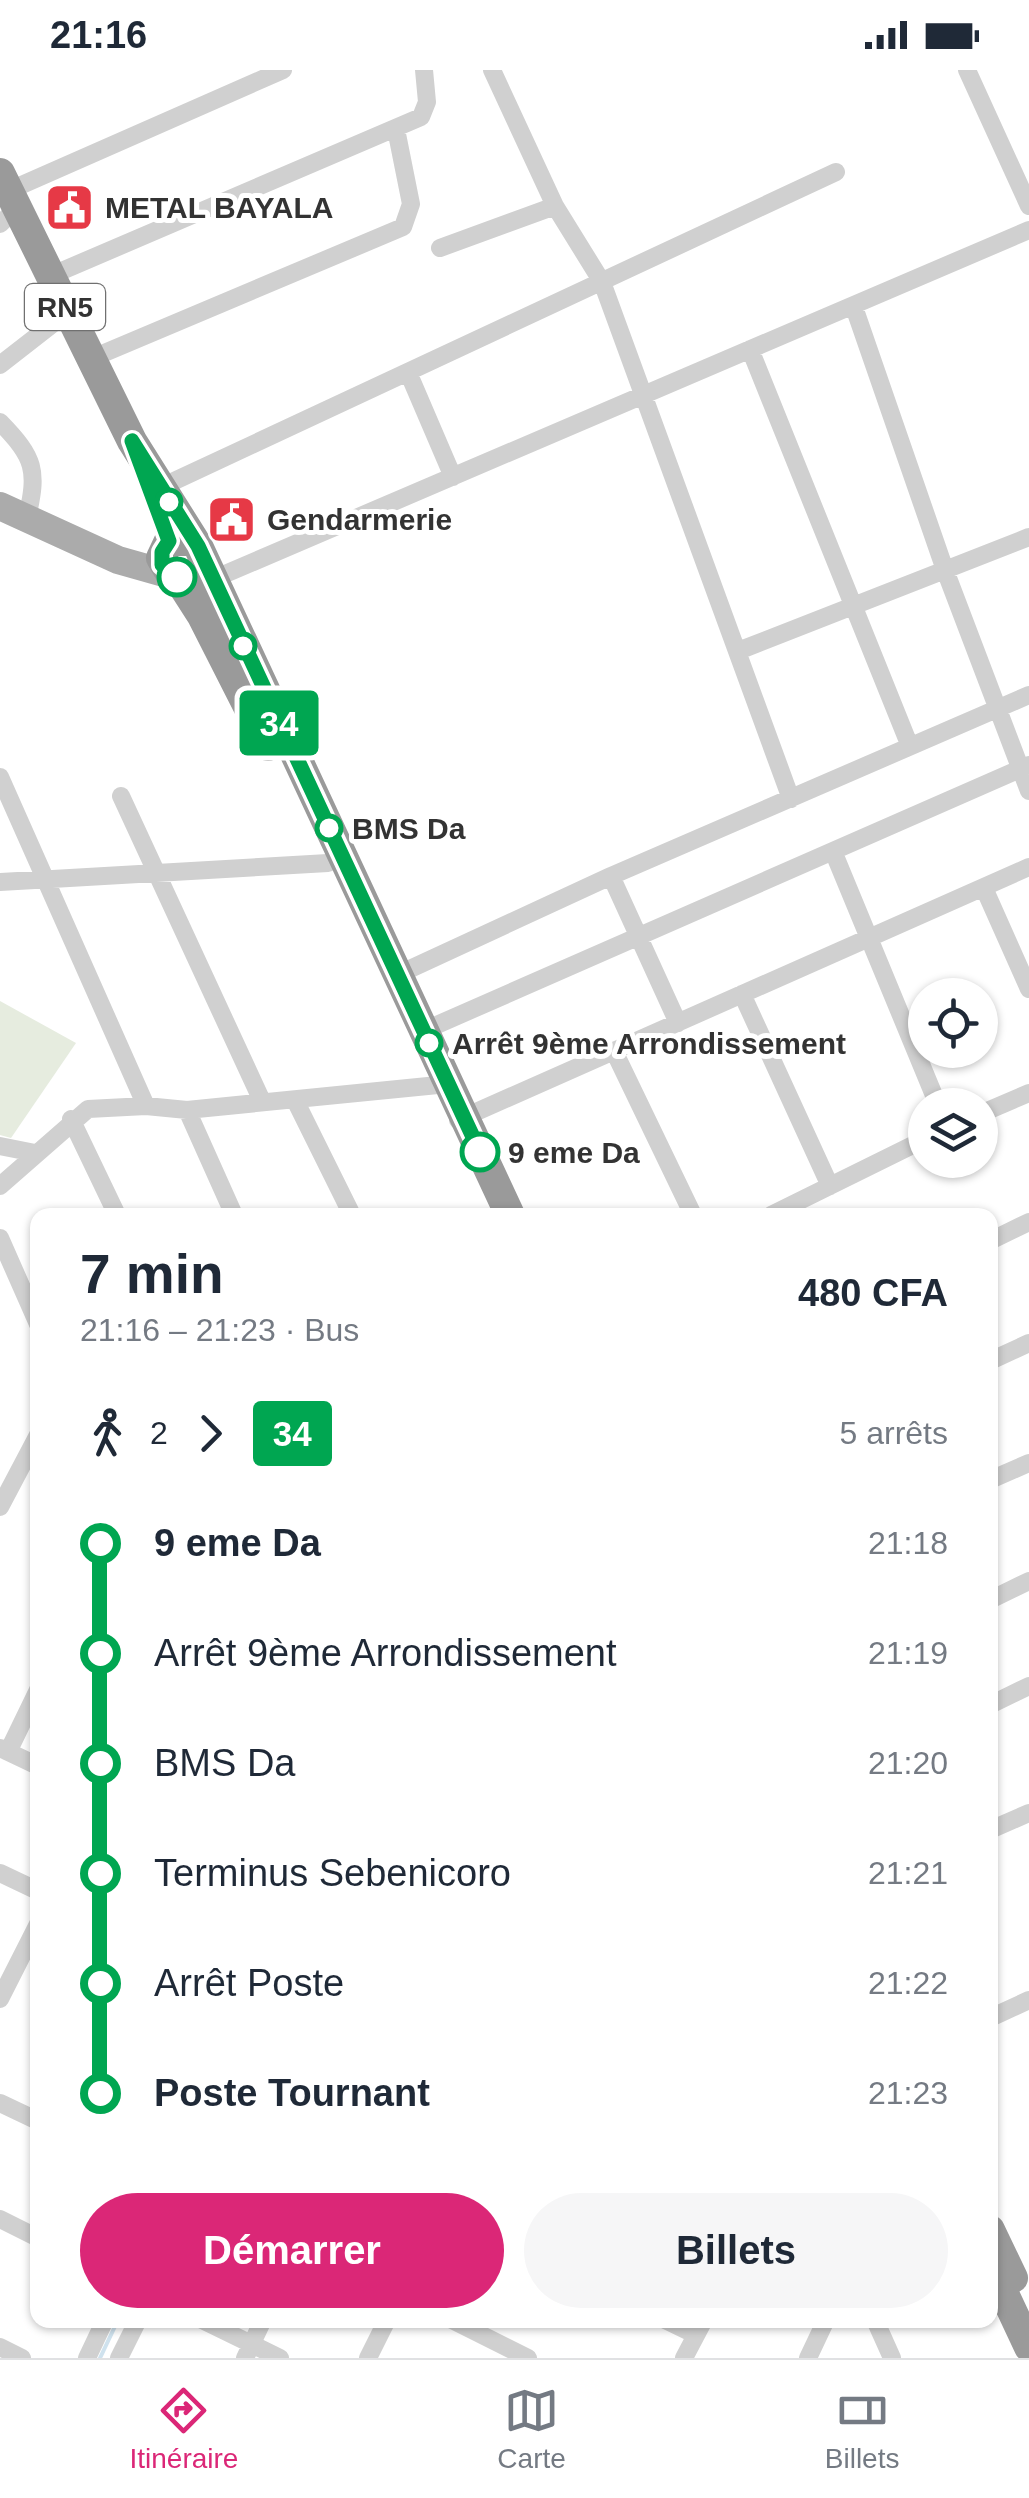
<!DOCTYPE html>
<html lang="fr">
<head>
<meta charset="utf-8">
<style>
	:root { --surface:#fff; --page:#f6f6f7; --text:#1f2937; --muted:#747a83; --line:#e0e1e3; --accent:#db2777 }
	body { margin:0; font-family:Helvetica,sans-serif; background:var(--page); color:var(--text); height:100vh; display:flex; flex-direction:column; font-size:38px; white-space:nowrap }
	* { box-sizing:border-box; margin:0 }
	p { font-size:32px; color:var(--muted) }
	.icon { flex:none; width:55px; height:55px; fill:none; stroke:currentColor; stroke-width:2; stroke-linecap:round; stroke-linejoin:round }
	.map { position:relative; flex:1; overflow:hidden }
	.sheet { position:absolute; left:30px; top:1138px; width:968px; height:1120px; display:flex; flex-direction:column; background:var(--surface); border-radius:20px; box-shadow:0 2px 8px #0004 }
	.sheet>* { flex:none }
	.badge { padding:0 20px; border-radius:8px; font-size:35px; line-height:65px }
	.tools { position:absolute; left:908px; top:908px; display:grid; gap:20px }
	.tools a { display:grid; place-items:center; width:90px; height:90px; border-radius:50%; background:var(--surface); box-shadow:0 2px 8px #0004; font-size:50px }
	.map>.badge { position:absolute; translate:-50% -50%; box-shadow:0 0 0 5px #fff }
	.legs { display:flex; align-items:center; gap:15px; height:110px; padding:0 50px; font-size:32px }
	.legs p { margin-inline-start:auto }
	.headline { display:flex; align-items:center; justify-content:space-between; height:170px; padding:0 50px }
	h1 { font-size:55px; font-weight:600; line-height:75px }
	.button { display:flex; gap:20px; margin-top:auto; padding:20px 50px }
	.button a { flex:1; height:115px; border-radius:60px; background:var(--accent); color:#fff; font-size:40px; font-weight:600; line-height:115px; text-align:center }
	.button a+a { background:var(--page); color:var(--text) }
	ul { padding:0 50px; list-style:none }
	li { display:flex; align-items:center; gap:35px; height:110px; font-size:38px }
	li i { display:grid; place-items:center; width:15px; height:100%; margin:0 12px; background:currentColor }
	li i::after { content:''; width:25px; height:25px; margin:-12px; border:8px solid; border-radius:50%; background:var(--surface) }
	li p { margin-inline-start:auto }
	li:first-child i { background:linear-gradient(#0000 50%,currentColor 0) }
	li:last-child i { background:linear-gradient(currentColor 50%,#0000 0) }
	.status { display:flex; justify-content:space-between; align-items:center; height:70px; padding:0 50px; background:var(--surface); direction:ltr }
	.status svg { height:28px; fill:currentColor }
	.tab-bar { display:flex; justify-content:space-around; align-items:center; height:140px; border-top:2px solid var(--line); background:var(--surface); font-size:28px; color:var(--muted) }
	.tab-bar a { display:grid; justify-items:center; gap:5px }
	.tab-bar .active { color:var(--accent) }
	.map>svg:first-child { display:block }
	.green { fill:#e6ecdf }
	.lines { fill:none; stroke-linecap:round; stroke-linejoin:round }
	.stream { stroke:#cfe2ee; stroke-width:4 }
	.street { stroke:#d0d0d0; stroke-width:18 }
	.primary { stroke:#ababab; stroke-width:28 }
	.highway { stroke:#9a9a9a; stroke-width:30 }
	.line-1-casing { stroke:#fff; stroke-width:22 }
	.line-1 { stroke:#00a651; stroke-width:15 }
	.stop-1-dot { fill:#fff; stroke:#00a651; stroke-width:5 }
	.labels { text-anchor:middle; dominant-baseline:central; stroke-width:10; stroke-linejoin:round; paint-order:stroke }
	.shield { fill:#fff; stroke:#707070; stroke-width:2.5 }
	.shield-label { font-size:28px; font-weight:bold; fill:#333 }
	.poi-label { font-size:30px; font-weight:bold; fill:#333; stroke:#fff; text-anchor:start }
	.stop-label { font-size:30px; font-weight:bold; fill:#333; stroke:#fff; text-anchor:start }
</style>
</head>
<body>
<div class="status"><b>21:16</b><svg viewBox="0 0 49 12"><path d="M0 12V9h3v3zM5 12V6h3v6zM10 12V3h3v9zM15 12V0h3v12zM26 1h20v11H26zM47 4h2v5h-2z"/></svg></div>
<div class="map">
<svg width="1029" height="2288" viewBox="0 0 1029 2288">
	<rect width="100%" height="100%" fill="#fff"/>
	<!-- green -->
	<path class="green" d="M0 931 76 973 11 1068 0 1065Z"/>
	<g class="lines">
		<!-- stream -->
		<path class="stream" d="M100 2288 118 2250"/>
		<!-- street -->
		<path class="street" d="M492 0 555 136 602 212 791 729
			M967 0 1029 136
			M8 121 283 0
			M0 154 16 139
			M440 178 555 136
			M50 206 421 47 427 32 424 0
			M854 237 945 500 1029 721
			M750 279 909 674
			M90 289 403 157 411 134 396 59
			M0 295 68 242
			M408 302 453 407
			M0 352C35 388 38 400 27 448
			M155 420 836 102
			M211 510 1029 160
			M738 581 1029 467
			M0 707 146 1036
			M121 726 262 1031
			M833 781 938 1035
			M611 806 678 953
			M0 812 328 793
			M984 818 1029 919
			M397 905 611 806 1029 625
			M742 924 830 1116
			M423 961 1029 695
			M614 981 693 1145
			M295 1030 352 1145
			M187 1040 234 1145
			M980 1044 1029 1023
			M71 1049 117 1145
			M458 1050 1029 797
			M0 1076 35 1083
			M0 1116 88 1039 146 1036 187 1040 448 1014
			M771 1145 925 1069
			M0 1168 38 1254
			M990 1171 1029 1152
			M990 1291 1029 1273
			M990 1410 1029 1393
			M0 1437 38 1365
			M990 1530 1029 1511
			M990 1635 1029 1616
			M0 1678 38 1696
			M8 1682 38 1620
			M990 1760 1029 1743
			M0 1803 38 1821
			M0 1929 38 1854
			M990 1948 1029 1930
			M0 2033 38 2051
			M0 2149 38 2168
			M202 2250 280 2288
			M452 2250 528 2288
			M665 2250 696 2265
			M875 2250 892 2288
			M0 2277 22 2288
			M87 2288 105 2250
			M119 2288 138 2250
			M245 2288 263 2250
			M368 2288 387 2250
			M684 2288 704 2250
			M808 2288 826 2250"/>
		<!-- primary -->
		<path class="primary" d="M0 436 118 490 171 505"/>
		<!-- highway -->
		<path class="highway" d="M0 103 132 371 198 476 510 1145
			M192 504 171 505 161 488 169 471H192
			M177 507 202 546 268 676
			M990 2160 1013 2208
			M990 2194 1029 2277"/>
	</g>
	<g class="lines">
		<defs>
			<path id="line-1" d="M177 507 162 495V482L169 471 132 371 198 476 480 1082"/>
		</defs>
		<!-- line-1 casing -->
		<use href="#line-1" class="line-1-casing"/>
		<!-- line-1 -->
		<use href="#line-1" class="line-1"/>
	</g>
	<!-- icons -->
	<defs>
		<symbol id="civic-square" viewBox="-11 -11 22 22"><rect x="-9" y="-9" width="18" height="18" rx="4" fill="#e63946" stroke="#fff"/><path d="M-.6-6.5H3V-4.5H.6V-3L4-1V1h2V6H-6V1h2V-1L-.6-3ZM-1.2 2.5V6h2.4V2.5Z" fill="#fff"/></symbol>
	</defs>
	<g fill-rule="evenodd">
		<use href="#civic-square" x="42" y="110" width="55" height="55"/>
		<use href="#civic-square" x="204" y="422" width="55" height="55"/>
	</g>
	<!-- markers -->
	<g class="stop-1-dot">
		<circle cx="169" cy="432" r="12"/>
		<circle cx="177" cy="507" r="18"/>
		<circle cx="243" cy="576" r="12"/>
		<circle cx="329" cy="758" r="12"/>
		<circle cx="429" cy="973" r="12"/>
		<circle cx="480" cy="1082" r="18"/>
	</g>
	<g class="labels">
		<!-- shield labels -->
		<rect class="shield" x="25" y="214" width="80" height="46" rx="8"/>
		<g class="shield-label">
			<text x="65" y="237">RN5</text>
		</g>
		<!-- poi labels -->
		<g class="poi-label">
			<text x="105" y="137">METAL BAYALA</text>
			<text x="267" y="449">Gendarmerie</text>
		</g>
		<!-- stop labels -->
		<g class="stop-label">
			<text x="352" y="758">BMS Da</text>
			<text x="452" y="973">Arrêt 9ème Arrondissement</text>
			<text x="508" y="1082">9 eme Da</text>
		</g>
	</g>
</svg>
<div class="tools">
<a><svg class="icon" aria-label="locate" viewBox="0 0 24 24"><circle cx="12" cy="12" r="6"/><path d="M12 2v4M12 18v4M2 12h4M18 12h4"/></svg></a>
<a><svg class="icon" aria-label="layers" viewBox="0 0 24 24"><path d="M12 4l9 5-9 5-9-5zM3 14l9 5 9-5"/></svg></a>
</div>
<b class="badge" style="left:279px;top:653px;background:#00a651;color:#fff">34</b>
<section class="sheet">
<div class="headline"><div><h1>7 min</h1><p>21:16 – 21:23 · Bus</p></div><b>480 CFA</b></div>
<div class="legs"><svg class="icon" aria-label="walk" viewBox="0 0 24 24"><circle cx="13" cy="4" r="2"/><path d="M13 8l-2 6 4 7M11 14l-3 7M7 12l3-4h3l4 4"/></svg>2<svg class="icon" aria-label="forward" viewBox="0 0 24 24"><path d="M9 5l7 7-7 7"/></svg><b class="badge" style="background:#00a651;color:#fff">34</b><p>5 arrêts</p></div>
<ul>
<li><i style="color:#00a651"></i><b>9 eme Da</b><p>21:18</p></li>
<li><i style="color:#00a651"></i><span>Arrêt 9ème Arrondissement</span><p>21:19</p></li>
<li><i style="color:#00a651"></i><span>BMS Da</span><p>21:20</p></li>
<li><i style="color:#00a651"></i><span>Terminus Sebenicoro</span><p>21:21</p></li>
<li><i style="color:#00a651"></i><span>Arrêt Poste</span><p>21:22</p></li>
<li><i style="color:#00a651"></i><b>Poste Tournant</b><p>21:23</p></li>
</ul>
<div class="button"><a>Démarrer</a><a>Billets</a></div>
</section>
</div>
<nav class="tab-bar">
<a class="active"><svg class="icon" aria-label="directions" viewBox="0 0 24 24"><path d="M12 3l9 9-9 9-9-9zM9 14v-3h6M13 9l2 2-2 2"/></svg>Itinéraire</a>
<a><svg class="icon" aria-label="map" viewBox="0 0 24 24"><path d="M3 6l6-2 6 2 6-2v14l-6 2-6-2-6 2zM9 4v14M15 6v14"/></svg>Carte</a>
<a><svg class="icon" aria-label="tickets" viewBox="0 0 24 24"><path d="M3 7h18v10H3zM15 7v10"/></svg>Billets</a>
</nav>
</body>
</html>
